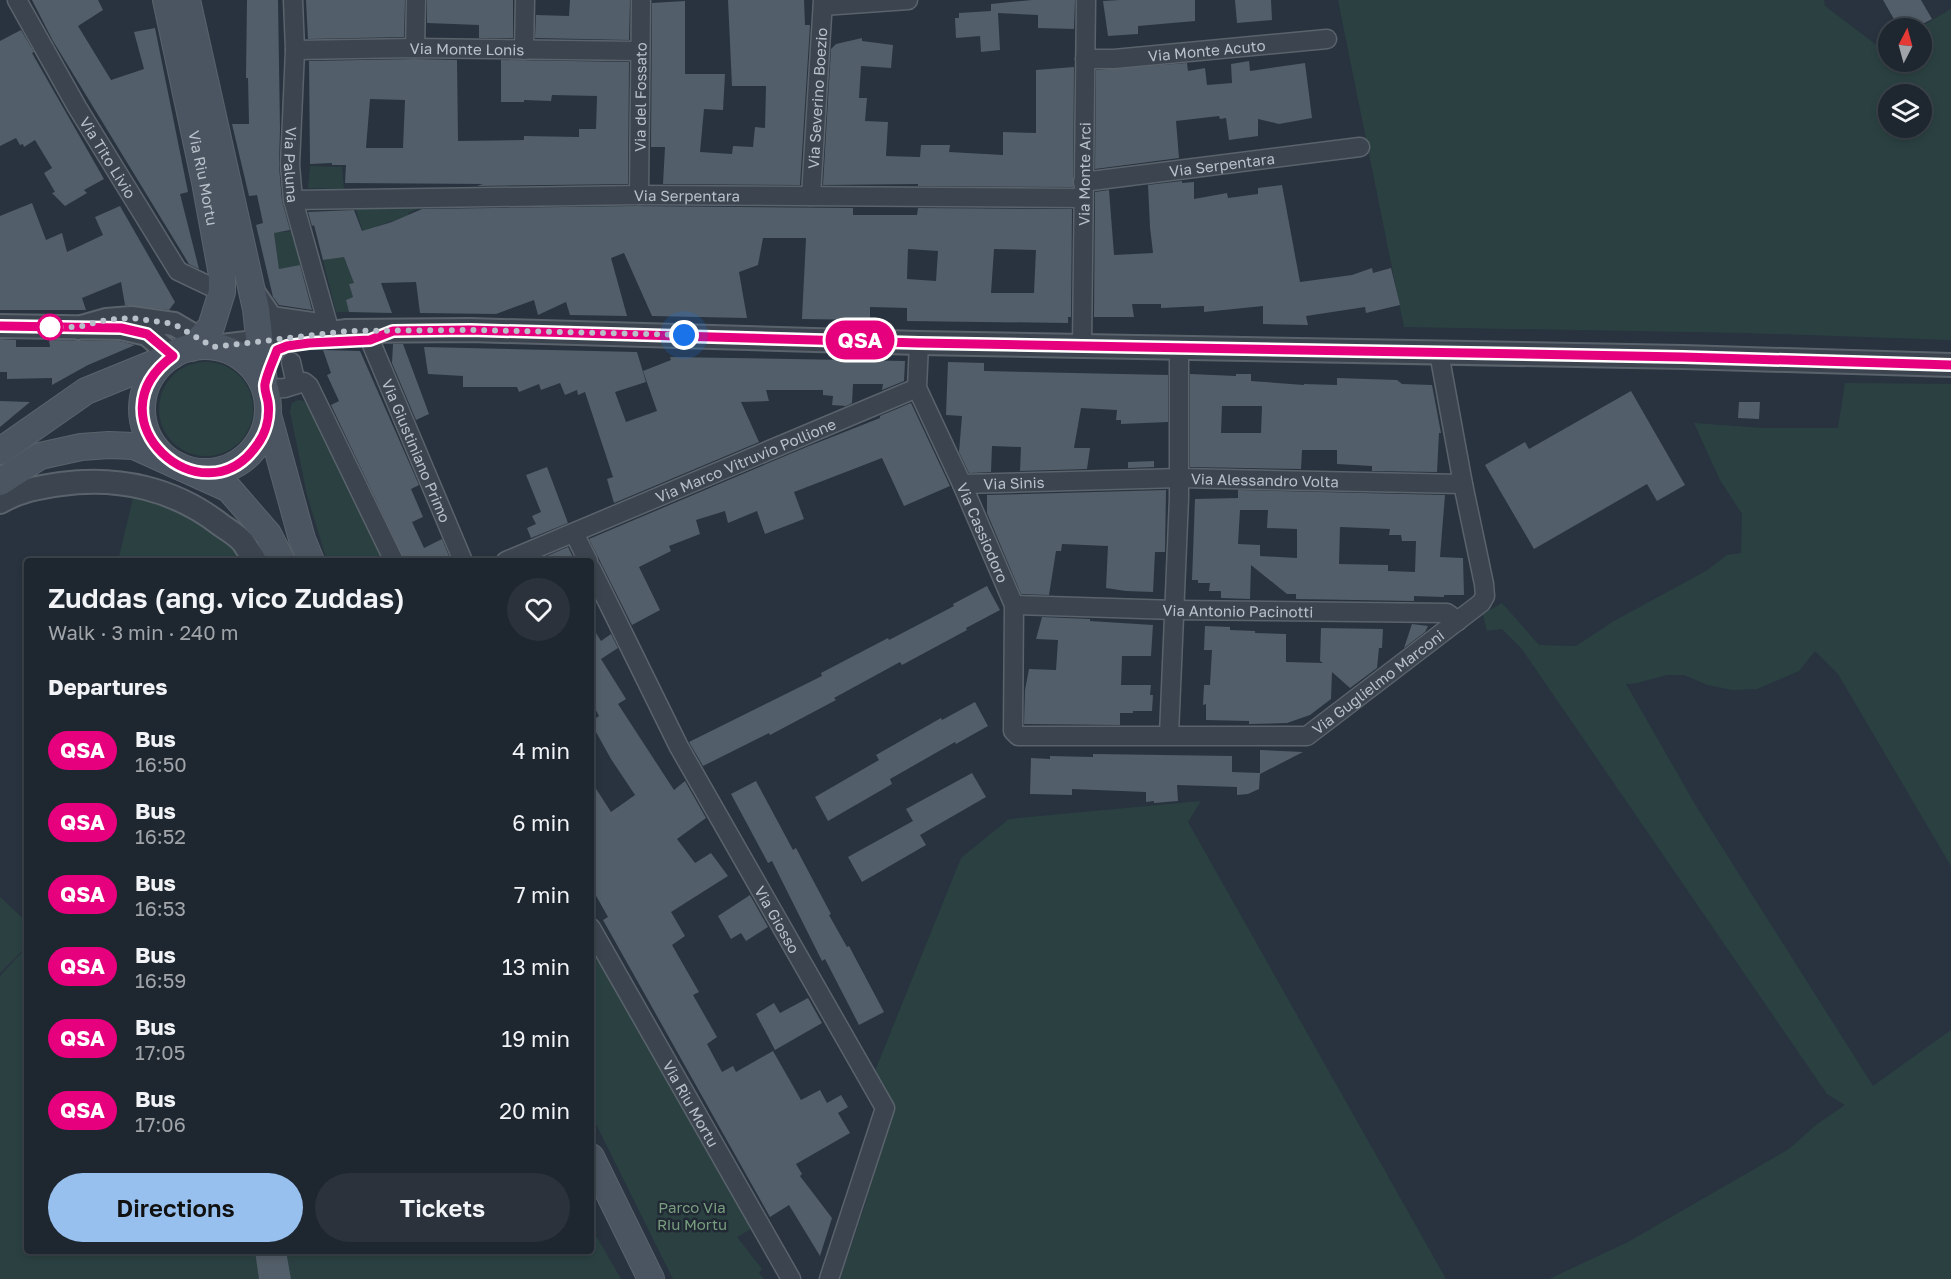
<!DOCTYPE html>
<html lang="en">
<head>
<meta charset="utf-8">
<style>
	:root { --surface:#1e262f; --page:#2b323b; --text:#f1f3f6; --muted:#a1a5aa; --line:#3c434b; --accent:#98c0ef }
	body { margin:0; font-family:"Golos Text",sans-serif; background:var(--page); color:var(--text); height:100vh; display:flex; flex-direction:column; font-size:22px; white-space:nowrap }
	* { box-sizing:border-box; margin:0 }
	p { font-size:20px; color:var(--muted) }
	.icon { flex:none; width:33px; height:33px; fill:none; stroke:currentColor; stroke-width:2; stroke-linecap:round; stroke-linejoin:round }
	.map { position:relative; flex:1; overflow:hidden }
	.panel { position:absolute; left:24px; top:558px; width:570px; height:696px; display:flex; flex-direction:column; background:var(--surface); border-radius:6px; box-shadow:0 3px 9px #0003,0 0 0 2px var(--line) }
	.panel>* { flex:none }
	.badge { padding:0 12px; border-radius:20px; font-size:21px; line-height:39px }
	.needle { width:39px; rotate:6deg }
	.fabs { position:absolute; left:1878px; top:18px; display:grid; gap:12px }
	.fabs a { display:grid; place-items:center; width:54px; height:54px; border-radius:50%; background:var(--surface); box-shadow:0 3px 9px #0003,0 0 0 2px var(--line); font-size:30px }
	.you { position:absolute; width:30px; height:30px; margin:-15px; border:4px solid #fff; border-radius:50%; background:#1a73e8; box-shadow:0 0 0 9px #1a73e833 }
	.map>.badge { position:absolute; translate:-50% -50%; box-shadow:0 0 0 3px #fff }
	h2 { padding:0 24px; font-size:22px; line-height:54px }
	.round { display:grid; place-items:center; flex:none; width:63px; height:63px; border-radius:32px; background:var(--page) }
	.overview { display:flex; align-items:center; justify-content:space-between; height:102px; padding:0 24px }
	h1 { font-size:28px; font-weight:600; line-height:45px }
	.cta { display:flex; gap:12px; margin-top:auto; padding:12px 24px }
	.cta a { flex:1; height:69px; border-radius:36px; background:var(--accent); color:#111; font-size:24px; font-weight:600; line-height:69px; text-align:center }
	.cta a+a { background:var(--page); color:var(--text) }
	ul { padding:0; list-style:none }
	li { display:flex; align-items:center; gap:18px; height:72px; padding:0 24px }
	li div { flex:1 }
	li b { display:block; font-size:22px }
	li em { font-style:normal }
	li .badge { min-width:66px; font-weight:700; text-align:center }
	.map>svg:first-child { display:block }
	.green { fill:#2b4141; fill-rule:evenodd }
	.building { fill:#525e69; fill-rule:evenodd }
	.lines { fill:none; stroke-linecap:round; stroke-linejoin:round }
	.minor-casing { stroke:#5a636c; stroke-width:21 }
	.tertiary-casing { stroke:#5a636c; stroke-width:26 }
	.secondary-casing { stroke:#5a636c; stroke-width:28 }
	.minor { stroke:#3c454f; stroke-width:18 }
	.tertiary { stroke:#3c454f; stroke-width:22 }
	.secondary { stroke:#4a5561; stroke-width:26 }
	.line-casing { stroke:#fff; stroke-width:14 }
	.line { stroke:#e6007e; stroke-width:9 }
	.walk { stroke:#b8c0c9; stroke-width:6; stroke-dasharray:0 10.8 }
	.stop-dot { fill:#fff; stroke:#e6007e; stroke-width:3 }
	.labels { text-anchor:middle; dominant-baseline:central; stroke-width:5; stroke-linejoin:round; paint-order:stroke }
	.street-label { font-size:15px; fill:#b8c0c9; stroke:#212a34 }
	.park-label { font-size:15px; fill:#799d7f; stroke:#212a34 }
</style>
</head>
<body>
<div class="map">
<svg width="1951" height="1279" viewBox="0 0 1951 1279">
	<rect width="100%" height="100%" fill="#28333f"/>
	<!-- green -->
	<path class="green" d="M1338 0H1824L1825 6 1883 50 1888 48V62H1922V28H1919L1951 9V340L1747 333 1404 327ZM1888 94H1922V128H1888Z
		M310 166 342 167 344 189 308 188Z
		M426 205 408 213 422 253 403 252 392 221 375 227 384 252 371 257 355 207Z
		M276 221 279 232 295 231 307 264 279 269 274 233Z
		M344 256 346 263 369 277 349 284 353 297 346 300 349 312H336L323 260Z
		M159 409a47 47 0 1 1 94 0a47 47 0 1 1-94 0Z
		M1845 383 1951 384V866L1838 674 1815 651 1799 671 1757 689 1732 690 1708 685 1684 675H1667L1637 683 1626 684 1696 806 1873 1086 1951 1030V1279H1549L1628 1242 1789 1149 1816 1125 1845 1105 1827 1094 1522 649 1502 629 1487 631 1483 614 1502 603 1539 645 1576 646 1614 621 1706 571 1727 555 1741 553 1742 514 1720 480 1694 423 1763 428H1838Z
		M298 400 304 401 308 406 392 561H327L307 495 290 411 292 403Z
		M134 494C174 510 216 524 242 561H118Z
		M1201 801 1188 822 1446 1279H840L865 1205 893 1111 873 1076 961 858 1009 819Z
		M0 897 27 922V946L0 973Z
		M591 932 751 1229 737 1237 762 1269 759 1273 764 1279H673L591 1114Z
		M27 947V1251H591V1227L621 1279H0V976Z"/>
	<!-- building -->
	<path class="building" d="M32 0H98L103 10 78 26 111 80 144 69 134 32 155 28 188 192 180 194 199 269 189 264 53 41Z
		M247 0H278L280 129 279 166 282 201 290 230 274 233 279 269 300 265 312 310 279 305 273 297 256 225 263 223 257 195 249 196 232 124H249L248 78H246Z
		M306 0H405L404 37 308 39Z
		M427 0H513V38H479V25L427 23Z
		M570 0H630L629 40 535 38 536 15 569 16Z
		M728 0H804L805 25H810L800 185 663 184 665 147H651L652 3 685 1V74H725L723 110 704 109 700 152 732 154 733 146 753 147 755 127 765 128 766 86H732Z
		M1032 0H1075L1074 29 1038 28V15L998 13 1000 50 981 52 980 36 956 38 955 18H959V13L991 11V4Z
		M1120 0H1195V21L1138 26V34L1108 36 1103 1Z
		M1235 0H1271L1272 20 1237 23Z
		M1883 0H1921L1932 19 1915 28H1899Z
		M21 30 34 52 32 53 104 179 84 190 87 193 65 206 52 193 55 192 44 173 52 168 35 140 24 147 23 144 20 145 16 138 0 146V41Z
		M862 38V41L893 45 891 68 861 66 859 98H867L865 121 888 122 886 156 920 157 921 145H950L949 152 1003 155V132L1036 133V70L1074 67 1073 187 918 186V184L823 185 831 49 836 44Z
		M415 59 457 60 458 141 524 140V136L579 137V129H596L597 96 552 95 551 101 524 100V102H501V60L629 62 628 184 477 186 483 184 345 183 346 165H332V163L310 164 309 61ZM370 99 405 100 403 148H366Z
		M1249 61 1250 71 1305 63 1312 118 1279 124 1258 119V136L1229 140 1226 118 1220 119 1219 116 1176 121 1179 158 1095 169 1096 70 1187 63 1188 71 1205 68 1207 85 1232 83 1231 64Z
		M1182 181V183L1194 182V199L1227 193 1228 198 1258 194V188L1282 185 1300 282 1352 275 1372 268 1373 273 1391 268 1400 305 1366 313 1365 307 1306 316 1308 325 1263 324V306L1204 312V306L1161 308V304H1132L1134 317H1094L1095 192 1109 190 1114 255 1153 253 1150 227 1148 185Z
		M32 203 46 240 62 233 67 252 103 235 95 217 120 206 175 302 169 310 125 305 121 282 82 298 86 310H0V216Z
		M634 206 853 208V215H917L918 208 1072 209 1071 317H1068V323L907 321V308L870 307V320L802 319 806 238H763L758 265 739 272 747 318 652 316 624 253 611 258 627 316 570 315 566 302 538 315 534 300 496 314 420 313 416 282 381 283 392 313 349 312 346 300 353 297 349 284 354 283 344 257 323 260 314 225 312 226 308 212 354 210 362 231 392 222 422 209ZM908 249 938 251 936 281 907 279ZM994 249 1036 250 1034 293H991Z
		M0 339 16 340V347H50L49 340 119 341 135 345 88 365 52 385V378L7 379V372H0Z
		M393 344H403L429 414 416 420 392 363Z
		M424 347 637 352 646 382 615 392 626 422 657 411 643 371 671 360 670 357 905 361 904 381 882 390 883 384H853L852 403 846 406 832 405 833 396 823 395V390H766L769 401 741 402 759 442 614 503 607 479 613 477 585 392 578 395 577 390 565 395 560 383 541 390 539 384 519 392 517 387H463V376L428 374Z
		M323 350 360 351 419 485 411 489 423 517 412 522 424 548 442 539 451 561H405L331 405 339 401 327 375 331 373Z
		M948 362 984 363V371L1168 375V422L1121 424V420H1116L1117 410 1081 408 1074 448H1090L1087 469 1020 471 1021 447 992 446 991 472 969 473 959 452 962 416 946 415Z
		M1190 374 1236 376V374H1251V381L1304 385V384L1337 385V378L1397 380 1402 384 1432 385 1441 433H1439L1437 472 1372 471V466L1337 464V450H1302L1301 469 1190 467ZM1222 406H1262L1261 433H1221Z
		M1631 391 1685 485 1657 501 1647 484 1534 549 1485 465 1525 442 1529 449Z
		M0 401 30 402 0 427Z
		M1739 402H1760L1759 419 1738 418Z
		M911 403 950 486 904 506 882 458 794 492 804 519 765 534 757 511 728 523 725 511 696 520 700 534 669 546 671 551 639 567 660 610 632 625 589 539 809 446 880 418V416Z
		M1154 461V467L1128 468V462Z
		M547 467 568 523 531 538 527 528 536 524 532 516 541 512 526 475Z
		M1166 490 1165 552H1155L1153 592 1126 591 1106 588 1108 546 1062 544 1061 551H1056L1049 595 1021 594 987 513V495Z
		M1238 490 1445 495 1440 557 1463 558 1464 595H1444V597L1414 596V601L1296 599V594H1287L1251 565 1250 599 1221 598V591H1209L1210 583H1198V580H1192L1195 499 1238 498ZM1240 510H1268L1267 528 1297 529V558L1260 556V545L1238 544ZM1340 527 1390 529 1389 535H1401L1402 541H1416L1415 572 1388 571V565L1339 564Z
		M568 547 575 561H541L540 559Z
		M987 586 1000 610 966 628 967 630 902 665 900 662 834 698 836 700 770 735 769 733 703 766 689 742 822 676 821 673 888 638 889 640 954 606 953 604Z
		M1042 617 1090 619V621L1153 625 1151 656H1122L1121 685H1151L1150 695H1153L1152 711H1133V713H1120V725L1024 724 1025 690 1029 669 1056 670 1058 640 1036 639Z
		M1412 624 1428 626 1425 632 1404 648Z
		M591 625 601 641 611 634 618 648 601 659 626 699 618 704 674 790 685 781 706 818 677 839 695 863 711 853 728 876 671 912 685 936 672 945 699 992 693 995 717 1037 707 1044 722 1072 733 1066 736 1072 773 1051 801 1100 820 1090 827 1103 841 1095 848 1107 838 1113 850 1133 796 1164 802 1174 800 1176 832 1218 820 1256 789 1205 770 1217 603 920 608 917 595 894 591 896V781L611 812 635 795 611 759 591 723V721L599 716 591 701Z
		M1205 626 1230 627V630L1255 631V633L1286 634V662L1323 663 1320 661 1321 628 1383 629 1382 648H1379L1377 668 1350 688 1332 672 1331 699 1310 715 1287 723 1249 724V721L1206 720V704L1203 705 1204 685H1210L1212 650H1204Z
		M975 702 988 726 956 744 955 742 890 779 892 784 828 821 815 797 879 760 876 755 941 718 942 720Z
		M1260 750 1303 752 1260 774 1259 789 1248 794 1237 795V787L1177 785 1178 801 1154 803V801L1146 802V792L1072 789V795L1030 794 1031 758 1050 759V756L1093 757V754L1232 756V772L1260 773Z
		M972 773 986 797 920 835 926 845 862 882 848 857 913 821 906 809Z
		M756 781 793 850 796 848 831 914 829 915 847 947 849 946 884 1012 859 1025 825 959 822 961 772 861 768 863 731 794Z
		M750 895 768 927 746 941 741 933 731 939 718 916Z
		M808 998 822 1023 775 1050 756 1014 774 1003 780 1013Z
		M255 1251H286L291 1279H259Z"/>
	<g class="lines">
		<defs>
			<g id="minor">
				<path id="s1" d="M17 0 77 107 178 271 222 292"/>
				<path id="s2" d="M293 0 295 50 290 165 293 200 328 325"/>
				<path d="M823 6 908 0"/>
				<path d="M415 48 416 0"/>
				<path id="s3" d="M295 50 415 48 640 51"/>
				<path d="M524 50 525 0"/>
				<path id="s4" d="M1085 59H1114L1327 39"/>
				<path id="s5" d="M1083 182 1360 147"/>
				<path id="s6" d="M639 195 641 0"/>
				<path id="s7" d="M811 196 823 0"/>
				<path id="s8" d="M293 200 639 195 1083 198"/>
				<path id="s9" d="M370 340 463 561"/>
				<path id="s10" d="M919 343 917 388 962 484 1014 605 1013 731 1018 736H1307L1481 603 1485 596 1484 584 1463 484 1439 353"/>
				<path id="s11" d="M1082 346 1086 0"/>
				<path d="M291 362 296 384"/>
				<path d="M265 389 285 388 304 382 309 386 394 561"/>
				<path id="s12" d="M962 484 1180 478 1463 484"/>
				<path d="M574 533 588 561"/>
				<path id="s13" d="M506 561 917 388"/>
				<path id="s14" d="M591 568 679 747 885 1108 829 1279"/>
				<path id="s15" d="M1014 605 1175 610 1447 613 1458 621"/>
				<path d="M1169 735 1179 498V348"/>
				<path id="s16" d="M591 928 791 1279"/>
			</g>
			<path id="tertiary" d="M253 292 271 318 319 325
				M0 326 121 328 147 334 173 356
				M78 328 106 320 131 318 174 324 213 347 347 331 470 330 919 343 1683 357 1951 365
				M0 502C19 491 39 487 61 484 119 476 175 489 221 525 228 530 237 535 243 542 247 548 251 555 256 561"/>
			<g id="secondary">
				<path id="s17" d="M166 0 205 182 222 275V292L211 327 191 348"/>
				<path d="M187 0 256 309 264 383"/>
				<circle cx="205" cy="409" r="63"/>
				<path d="M268 415 302 539 311 561"/>
				<path d="M0 451 86 391 167 358"/>
				<path d="M0 482 40 456 81 447 109 445 134 446 229 489 268 534 282 561"/>
				<path d="M591 1157 651 1279"/>
			</g>
		</defs>
		<!-- minor casing -->
		<use href="#minor" class="minor-casing"/>
		<!-- tertiary casing -->
		<use href="#tertiary" class="tertiary-casing"/>
		<!-- secondary casing -->
		<use href="#secondary" class="secondary-casing"/>
		<!-- minor -->
		<use href="#minor" class="minor"/>
		<!-- tertiary -->
		<use href="#tertiary" class="tertiary"/>
		<!-- secondary -->
		<use href="#secondary" class="secondary"/>
	</g>
	<g class="lines">
		<defs>
			<path id="line" d="M0 326 121 328 147 334 173 356C87 419 203 523 257 445 266 433 270 417 268 402 267 396 264 390 265 384 267 373 273 361 277 350L287 346 309 343 370 340 393 331 470 330 919 343 1683 357 1951 365"/>
		</defs>
		<!-- line casing -->
		<use href="#line" class="line-casing"/>
		<!-- line -->
		<use href="#line" class="line"/>
		<!-- walk -->
		<path class="walk" d="M50 327H78L106 320 131 318 174 324 213 347 348 331 470 330 684 335"/>
	</g>
	<!-- markers -->
	<circle class="stop-dot" cx="50" cy="327" r="12"/>
	<g class="labels">
		<!-- street labels -->
		<g class="street-label">
			<text stroke="none"><textPath href="#s3" startOffset="172">Via Monte Lonis</textPath></text>
			<text stroke="none"><textPath href="#s4" startOffset="122">Via Monte Acuto</textPath></text>
			<text stroke="none"><textPath href="#s6" startOffset="98">Via del Fossato</textPath></text>
			<text stroke="none"><textPath href="#s7" startOffset="98">Via Severino Boezio</textPath></text>
			<text stroke="none"><textPath href="#s1" startOffset="182">Via Tito Livio</textPath></text>
			<text stroke="none"><textPath href="#s5" startOffset="140">Via Serpentara</textPath></text>
			<text stroke="none"><textPath href="#s2" startOffset="165">Via Paluna</textPath></text>
			<text stroke="none"><textPath href="#s11" startOffset="172">Via Monte Arci</textPath></text>
			<text stroke="none"><textPath href="#s17" startOffset="182">Via Riu Mortu</textPath></text>
			<text stroke="none"><textPath href="#s8" startOffset="394">Via Serpentara</textPath></text>
			<text stroke="none"><textPath href="#s9" startOffset="120">Via Giustiniano Primo</textPath></text>
			<text stroke="none"><textPath href="#s13" startOffset="260">Via Marco Vitruvio Pollione</textPath></text>
			<text stroke="none"><textPath href="#s12" startOffset="303">Via Alessandro Volta</textPath></text>
			<text stroke="none"><textPath href="#s12" startOffset="52">Via Sinis</textPath></text>
			<text stroke="none"><textPath href="#s10" startOffset="204">Via Cassiodoro</textPath></text>
			<text stroke="none"><textPath href="#s15" startOffset="224">Via Antonio Pacinotti</textPath></text>
			<text stroke="none"><textPath href="#s10" startOffset="794">Via Guglielmo Marconi</textPath></text>
			<text stroke="none"><textPath href="#s14" startOffset="398">Via Giosso</textPath></text>
			<text stroke="none"><textPath href="#s16" startOffset="202">Via Riu Mortu</textPath></text>
		</g>
		<!-- park labels -->
		<g class="park-label">
			<text x="692" y="1207">Parco Via<tspan x="692" dy="17">Riu Mortu</tspan></text>
		</g>
	</g>
</svg>
<div class="fabs">
<a><svg class="needle" viewBox="-14 -14 28 28"><path d="M0-13l5 13h-10z" fill="#e53935"/><path d="M0 13l5-13h-10z" fill="#a1a5aa"/></svg></a>
<a><svg class="icon" aria-label="layers" viewBox="0 0 24 24"><path d="M12 4l9 5-9 5-9-5zM3 14l9 5 9-5"/></svg></a>
</div>
<div class="you" style="left:684px;top:335px"></div>
<b class="badge" style="left:860px;top:340px;background:#e6007e;color:#fff">QSA</b>
<section class="panel">
<div class="overview"><div><h1>Zuddas (ang. vico Zuddas)</h1><p>Walk · 3 min · 240 m</p></div><a class="round"><svg class="icon" aria-label="heart" viewBox="0 0 24 24"><path d="M12 20l-8-8c-3-5 5-10 8-4 3-6 11-1 8 4z"/></svg></a></div>
<h2>Departures</h2>
<ul>
<li><span class="badge" style="background:#e6007e;color:#fff">QSA</span><div><b>Bus</b><p>16:50</p></div><em>4 min</em></li>
<li><span class="badge" style="background:#e6007e;color:#fff">QSA</span><div><b>Bus</b><p>16:52</p></div><em>6 min</em></li>
<li><span class="badge" style="background:#e6007e;color:#fff">QSA</span><div><b>Bus</b><p>16:53</p></div><em>7 min</em></li>
<li><span class="badge" style="background:#e6007e;color:#fff">QSA</span><div><b>Bus</b><p>16:59</p></div><em>13 min</em></li>
<li><span class="badge" style="background:#e6007e;color:#fff">QSA</span><div><b>Bus</b><p>17:05</p></div><em>19 min</em></li>
<li><span class="badge" style="background:#e6007e;color:#fff">QSA</span><div><b>Bus</b><p>17:06</p></div><em>20 min</em></li>
</ul>
<div class="cta"><a>Directions</a><a>Tickets</a></div>
</section>
</div>
</body>
</html>
